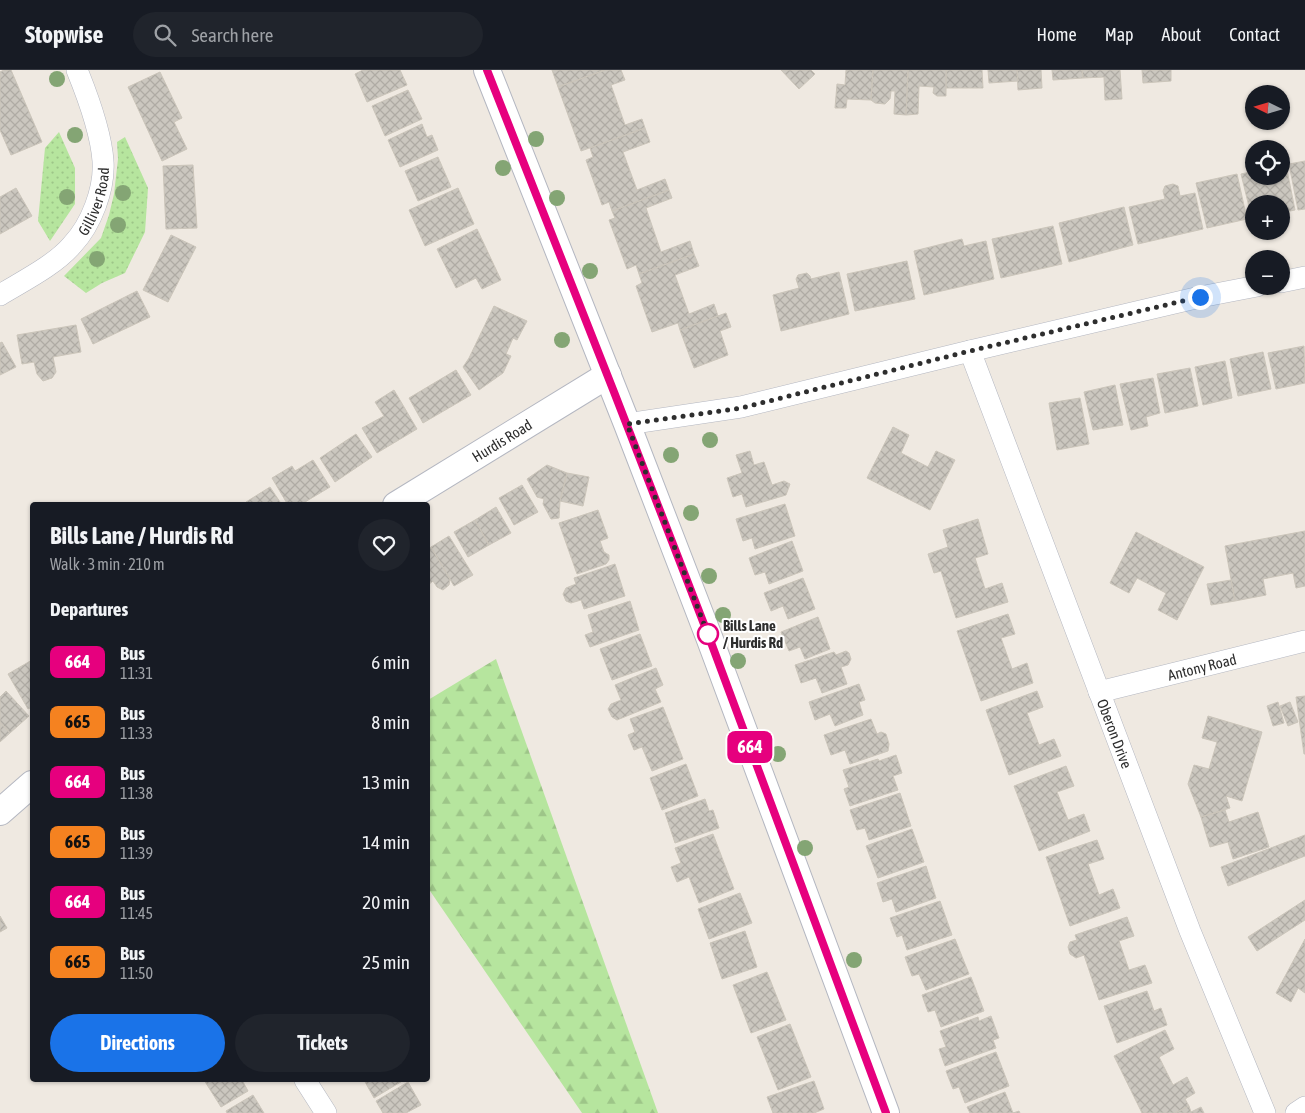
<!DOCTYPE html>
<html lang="en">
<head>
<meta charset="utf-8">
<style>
	:root { --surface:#171b24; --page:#20242c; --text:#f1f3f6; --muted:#9ea1a6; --line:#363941; --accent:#1a73e8 }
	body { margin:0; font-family:"Asap Condensed",sans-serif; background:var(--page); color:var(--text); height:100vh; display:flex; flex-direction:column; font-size:19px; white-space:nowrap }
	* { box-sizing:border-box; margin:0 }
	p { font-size:16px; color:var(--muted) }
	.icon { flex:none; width:28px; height:28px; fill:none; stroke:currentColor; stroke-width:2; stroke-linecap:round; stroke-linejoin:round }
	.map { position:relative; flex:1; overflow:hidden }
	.panel { position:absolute; left:30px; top:432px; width:400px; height:580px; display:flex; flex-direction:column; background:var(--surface); border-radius:5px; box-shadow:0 1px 4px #0004 }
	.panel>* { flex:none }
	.badge { padding:0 10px; border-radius:8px; font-size:18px; line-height:32px }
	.needle { width:32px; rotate:275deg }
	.tools { position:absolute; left:1245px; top:15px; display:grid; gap:10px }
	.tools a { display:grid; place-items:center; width:45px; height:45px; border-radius:50%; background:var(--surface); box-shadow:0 1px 4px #0004; font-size:25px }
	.you { position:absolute; width:25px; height:25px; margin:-12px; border:4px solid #fff; border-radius:50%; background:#1a73e8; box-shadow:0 0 0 8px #1a73e833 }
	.map>.badge { position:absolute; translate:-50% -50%; box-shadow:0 0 0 2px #fff }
	h2 { padding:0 20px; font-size:19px; line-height:45px }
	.round { display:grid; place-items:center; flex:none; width:52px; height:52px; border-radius:26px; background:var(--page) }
	.head { display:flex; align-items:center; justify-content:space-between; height:85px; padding:0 20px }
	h1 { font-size:24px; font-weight:700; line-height:38px }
	.cta { display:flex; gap:10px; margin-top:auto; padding:10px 20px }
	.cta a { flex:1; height:58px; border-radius:30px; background:var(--accent); color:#fff; font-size:20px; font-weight:700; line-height:58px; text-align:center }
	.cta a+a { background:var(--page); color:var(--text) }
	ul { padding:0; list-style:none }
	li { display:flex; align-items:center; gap:15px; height:60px; padding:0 20px }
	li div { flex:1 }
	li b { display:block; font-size:19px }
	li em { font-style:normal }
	li .badge { min-width:55px; font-weight:700; text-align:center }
	header { display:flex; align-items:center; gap:30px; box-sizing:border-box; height:70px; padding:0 25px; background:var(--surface); border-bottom:1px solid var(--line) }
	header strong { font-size:24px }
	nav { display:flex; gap:28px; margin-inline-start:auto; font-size:18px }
	.search { width:350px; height:45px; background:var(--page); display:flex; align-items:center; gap:12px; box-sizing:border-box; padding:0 18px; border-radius:28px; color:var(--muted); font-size:19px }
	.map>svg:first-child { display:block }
	.green { fill:url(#green-dots) }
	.forest { fill:url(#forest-firs) }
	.building { fill:url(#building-cross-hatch); stroke:#cbc5ba }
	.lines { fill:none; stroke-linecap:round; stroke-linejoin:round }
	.minor-casing { stroke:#b4b7c1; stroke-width:22 }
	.tertiary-casing { stroke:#b4b7c1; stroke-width:28 }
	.minor { stroke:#fff; stroke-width:21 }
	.tertiary { stroke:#fff; stroke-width:26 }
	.tree { fill:#84a574 }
	.line-casing { stroke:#fff; stroke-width:11 }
	.line { stroke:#e6007e; stroke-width:8 }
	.walk { stroke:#2e2e2e; stroke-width:5; stroke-dasharray:0 9 }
	.stop-dot { fill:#fff; stroke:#e6007e; stroke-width:2.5 }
	.labels { text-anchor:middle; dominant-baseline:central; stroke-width:4; stroke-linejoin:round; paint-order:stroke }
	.street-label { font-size:15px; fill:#2e2e2e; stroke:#fff }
	.stop-label { font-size:15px; font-weight:bold; fill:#2e2e2e; stroke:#fff; text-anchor:start }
</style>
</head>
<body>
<header>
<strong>Stopwise</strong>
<div class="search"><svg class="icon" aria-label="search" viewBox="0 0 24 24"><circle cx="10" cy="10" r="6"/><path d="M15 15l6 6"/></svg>Search here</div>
<nav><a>Home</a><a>Map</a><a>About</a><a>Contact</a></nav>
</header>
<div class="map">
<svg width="1305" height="1043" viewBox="0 0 1305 1043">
	<defs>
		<pattern id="green-dots" width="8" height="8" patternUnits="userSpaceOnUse" patternTransform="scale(1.25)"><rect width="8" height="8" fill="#b6e59e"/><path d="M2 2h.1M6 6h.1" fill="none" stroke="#9dc588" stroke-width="1.8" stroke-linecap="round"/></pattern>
		<pattern id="forest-firs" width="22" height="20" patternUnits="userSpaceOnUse" patternTransform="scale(1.25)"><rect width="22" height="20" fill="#b6e59e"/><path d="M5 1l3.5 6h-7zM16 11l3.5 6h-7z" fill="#9dc588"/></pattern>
		<pattern id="building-cross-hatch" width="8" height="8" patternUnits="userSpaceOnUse" patternTransform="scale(1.25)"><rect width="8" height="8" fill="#cbc7bf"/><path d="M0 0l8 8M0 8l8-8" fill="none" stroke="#afaba4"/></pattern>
	</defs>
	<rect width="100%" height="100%" fill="#efe9e1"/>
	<!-- green -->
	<path class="green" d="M59 62 75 98V134L50 171 38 151 45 78Z
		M125 67 148 118 145 162 125 203 102 213 86 223 64 206 101 168 109 145 114 124 118 89 117 72Z"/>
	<!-- forest -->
	<path class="forest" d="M496 589 658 1043H582L428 818V630Z"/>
	<!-- building -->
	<path class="building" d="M4 0H11L42 72 11 85 0 60V2Z
		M363 0H400L407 15 367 32 355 4Z
		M552 0H605L558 17Z
		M605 0H621L625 10 611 15 625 55 642 49 645 58 581 81 558 17Z
		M781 0H811L815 4 799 19Z
		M846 0H873L871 30 847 29 846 38H835L837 14 845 15Z
		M873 0H908L906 45 894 44 895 21H891L890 29 885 34 875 33 871 30Z
		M908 0H946V26H937L933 23 934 17 919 16 918 44 906 45Z
		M946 0H982L983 18H946Z
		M988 0H1017L1018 11 989 13Z
		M1017 0H1041L1042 18 1018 20Z
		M1052 0H1082L1083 8 1053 10Z
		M1082 0H1120L1122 29 1105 30 1104 7 1083 8Z
		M1142 0H1171V11L1143 13Z
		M160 2 182 48 174 52 187 79 162 91 128 17Z
		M408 20 422 49 385 66 372 36Z
		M422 54 427 67 432 65 438 80 400 97 388 70Z
		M645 58 650 72 623 82 637 120 665 109 669 120 612 141 609 132 602 135 586 90 593 87 590 78Z
		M438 87 451 117 418 131 405 101Z
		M1305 91V139L1298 140 1289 94Z
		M193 95 197 158 166 159 163 96Z
		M1286 95 1295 140 1281 143V134H1254V149H1252L1241 104 1254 101V106H1281V96Z
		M1237 104 1247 149 1207 158 1196 113Z
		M1173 114 1178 116 1180 126 1195 123 1203 159 1138 174 1129 137 1165 129 1163 121 1165 116Z
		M16 118 32 146 0 164V127Z
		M458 118 474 154 425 176 409 140Z
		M669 120 672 128 646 138 661 182 690 171 694 184 639 204 636 195 627 199 609 150 615 148 612 141Z
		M1124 137 1133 175 1069 192 1059 153Z
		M1053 156 1062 194 1001 208 992 169Z
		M477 159 501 210 482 219 476 208 456 218 437 179Z
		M171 165 196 177 168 232 143 220Z
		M962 169 964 176 986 171 994 209 924 225 914 181Z
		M694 184 699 196 675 205 689 244 714 234 718 246 680 260 678 253 652 262 636 216 642 213 639 204Z
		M907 191 915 229 855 241 847 204Z
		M839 202 849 244 781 261 773 225 799 218 796 209 798 205 807 203 810 206 811 209Z
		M137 221 150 247 93 274 81 249Z
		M494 236 527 251 517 270 513 268 506 284 511 286 503 303 479 320 463 297 469 288Z
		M726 243 731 257 720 261 728 285 694 298 680 260Z
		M76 255 81 282 53 287 56 302 52 308 43 311 37 304 34 292 22 294 17 265Z
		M2 272 16 297 0 305V273Z
		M1304 276 1305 313 1276 319 1268 283Z
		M1263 282 1271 319 1238 326 1230 289Z
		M1225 291 1232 328 1203 335 1195 297Z
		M1190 298 1198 336 1165 343 1157 304Z
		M456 300 471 325 423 353 409 328Z
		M1153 308 1160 343 1146 347 1148 356 1131 360 1120 314Z
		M1115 315 1123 355 1093 360 1084 322Z
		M394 320 417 359 377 383 362 358 384 346 375 332Z
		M1080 328 1089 374 1057 380 1049 333Z
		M893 357 909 365 901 383 928 397 936 381 955 390 930 440 867 408Z
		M356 364 372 387 335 412 320 388Z
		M750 381 754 395 764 392 772 415 784 411 790 414 786 425 746 437 742 424 733 427 727 408 742 403 736 385Z
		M313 390 330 417 300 435H288L272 408 292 396 295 401Z
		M547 395 567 403 560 431 559 448 551 449 543 434 544 429 537 427 527 409Z
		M567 403 589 407 583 436 560 431Z
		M522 415 538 442 514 455 499 428Z
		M270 417 282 435H249L246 432Z
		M785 434 795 466 755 479 752 468 743 471 736 449Z
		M496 437 511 463 489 475 475 450Z
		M598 440 608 468 600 471 604 482 609 485V490L606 494 577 504 559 453Z
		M978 449 988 484 975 488 985 519 1002 513 1008 532 956 548 941 501 934 503 928 484 948 477 943 460Z
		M475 450 489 475 468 487 454 462Z
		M1305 461V516L1296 518 1293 503 1263 509 1266 525 1235 531 1225 476Z
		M1136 462 1204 497 1177 550 1158 540 1166 523 1137 508 1129 523 1110 513Z
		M449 466 473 505 454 516 431 477Z
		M792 471 803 501 769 514 765 502 755 505 749 488Z
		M431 477 450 509 449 515 443 520 437 517 433 511 428 515V479Z
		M615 494 625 526 584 539 581 530 571 533 566 531 563 524 566 518 576 514 574 508Z
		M803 508 815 539 788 549 783 536 771 541 764 523Z
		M1231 510 1235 531 1211 535 1207 514Z
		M630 531 639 560 590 577 585 565 593 562 588 545Z
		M1008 544 1015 564 1001 568 1012 599 1027 593 1033 613 981 631 957 561Z
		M818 547 830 579 805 589 800 577 789 581 781 562Z
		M640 564 652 596 612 610 600 579Z
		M846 581 849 583 851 589 848 595 841 597 847 614 822 623 816 608 801 613 795 595 834 582 836 585Z
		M32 590V637L28 639 8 604Z
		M656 598 663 615 655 619 661 632 617 650 612 647 608 639 611 634 621 630 615 615Z
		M859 614 865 630 859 632 863 645 835 656 830 644 815 650 809 632Z
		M6 621 29 646 10 663 0 652V627Z
		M1037 621 1043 637 1027 643 1039 675 1054 669 1061 686 1009 705 986 640Z
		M1305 626V684H1304L1296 627Z
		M1278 632 1284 653 1273 656 1267 636Z
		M1290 632 1298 652 1288 656 1280 636Z
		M663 637 683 689 652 701 642 677 634 680 628 665 635 662 630 649Z
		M1208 646 1262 662 1242 731 1226 726 1230 738 1201 747 1188 714 1194 695 1209 699 1217 672 1202 668Z
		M871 649 877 664 881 662 886 664 889 674 888 681 850 694 845 680 831 685 824 665Z
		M0 652 10 663 0 672Z
		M896 685 902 703 893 706 898 720 850 736 844 719 849 717 843 700 878 689 879 691Z
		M686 694 698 726 662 740 650 708Z
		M1066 696 1074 716 1057 722 1068 750 1084 744 1090 761 1039 781 1014 716Z
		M900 723 911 756 869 770 865 758 857 760 850 740Z
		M705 729 709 741 713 740 719 758 675 773 665 743Z
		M1225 740 1229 752 1258 742 1269 777 1233 789 1228 772 1210 777 1201 747Z
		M912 759 924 792 878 808 866 776Z
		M713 764 734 819 699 833 689 807 677 812 671 797 681 793 675 778Z
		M1305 765V786L1228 816 1221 797Z
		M1097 770 1104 789 1088 794 1099 825 1113 819 1120 838 1070 856 1046 787Z
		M926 796 936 828 896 842 892 829 883 832 877 813Z
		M740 823 752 853 709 869 698 839Z
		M1305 830V850L1257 881 1248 867Z
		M940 831 952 865 907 880 902 865 897 867 890 848Z
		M0 846 7 858 0 862Z
		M1127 847 1134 866 1119 871 1129 900 1145 895 1152 913 1099 930 1084 885 1076 888 1070 884 1068 877 1070 872 1077 870 1075 865Z
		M745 861 757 897 722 909 710 873Z
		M955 869 969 904 926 920 919 904 912 906 905 887Z
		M1305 869V923L1298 918 1291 932 1276 923Z
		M767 902 786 950 751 963 733 915Z
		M971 907 984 941 941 957 935 940 928 942 922 925Z
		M1147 921 1154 941 1161 938 1167 955 1117 973 1104 936Z
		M991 946 999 968 993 970 996 978 945 996 939 979 946 977 940 961 978 947 979 951Z
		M790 954 811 1007 778 1020 757 967Z
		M1165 960 1174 979 1159 987 1173 1015 1187 1007 1195 1023 1185 1029 1189 1036 1175 1043H1142L1114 986Z
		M996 982 1009 1016 965 1033 959 1017 953 1019 946 1001Z
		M204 1010H242L248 1021 221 1037Z
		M364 1010H404L374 1028Z
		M814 1011 824 1039 814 1043H773L767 1027Z
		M408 1012 421 1035 406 1043H383L376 1031Z
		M1005 1022 1013 1043 1019 1041 1020 1043H970L967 1037Z
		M253 1025 264 1043H227L226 1041Z
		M1189 1036 1191 1042 1201 1037 1204 1043H1175Z"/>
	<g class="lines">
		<defs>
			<g id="minor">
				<path d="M1281 212 1305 207"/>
				<path id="s1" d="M0 225C23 211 55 195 72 175 91 155 105 119 103 91 101 62 88 27 77 0"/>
				<path id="s2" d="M970 281 1190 861 1265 1043"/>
				<path d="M627 354 741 337 970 281 1200 227 1257 216"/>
				<path id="s3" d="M1099 622 1305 571"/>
				<path d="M305 1010 326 1043"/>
				<path d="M1296 1043 1305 1037"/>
			</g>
			<g id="tertiary">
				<path d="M487 0 627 354 709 567 886 1043"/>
				<path id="s4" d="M396 435 608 305"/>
				<path d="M0 742 32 714"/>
			</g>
		</defs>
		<!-- minor casing -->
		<use href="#minor" class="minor-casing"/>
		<!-- tertiary casing -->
		<use href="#tertiary" class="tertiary-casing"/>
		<!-- minor -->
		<use href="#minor" class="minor"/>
		<!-- tertiary -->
		<use href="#tertiary" class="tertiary"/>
	</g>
	<!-- trees -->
	<g class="tree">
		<circle cx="57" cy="9" r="8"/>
		<circle cx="75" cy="65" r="8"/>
		<circle cx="536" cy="69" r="8"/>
		<circle cx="503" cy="98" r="8"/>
		<circle cx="123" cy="123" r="8"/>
		<circle cx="67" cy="127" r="8"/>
		<circle cx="557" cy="128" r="8"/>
		<circle cx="118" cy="155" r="8"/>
		<circle cx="97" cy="189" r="8"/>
		<circle cx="590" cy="201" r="8"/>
		<circle cx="562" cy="270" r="8"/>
		<circle cx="710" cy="370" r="8"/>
		<circle cx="671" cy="385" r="8"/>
		<circle cx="691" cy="443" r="8"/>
		<circle cx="709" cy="506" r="8"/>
		<circle cx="723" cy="545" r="8"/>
		<circle cx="738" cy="591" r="8"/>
		<circle cx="778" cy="684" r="8"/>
		<circle cx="805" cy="778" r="8"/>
		<circle cx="854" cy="890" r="8"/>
	</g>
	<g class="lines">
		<defs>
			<path id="line" d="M487 0 614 322 709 567 886 1043"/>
		</defs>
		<!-- line casing -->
		<use href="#line" class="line-casing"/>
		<!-- line -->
		<use href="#line" class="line"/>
		<!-- walk -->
		<path class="walk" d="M708 564 709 567 627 354 741 338 970 281 1200 227"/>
	</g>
	<!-- markers -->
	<circle class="stop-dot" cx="708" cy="564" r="10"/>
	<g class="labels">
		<!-- street labels -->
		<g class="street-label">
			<text stroke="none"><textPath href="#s1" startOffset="138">Gilliver Road</textPath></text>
			<text stroke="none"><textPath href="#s4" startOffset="124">Hurdis Road</textPath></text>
			<text stroke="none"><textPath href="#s3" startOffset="106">Antony Road</textPath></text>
			<text stroke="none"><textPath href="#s2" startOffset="409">Oberon Drive</textPath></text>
		</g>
		<!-- stop labels -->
		<g class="stop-label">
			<text x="723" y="555">Bills Lane<tspan x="723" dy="17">/ Hurdis Rd</tspan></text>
		</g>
	</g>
</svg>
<div class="tools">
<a><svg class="needle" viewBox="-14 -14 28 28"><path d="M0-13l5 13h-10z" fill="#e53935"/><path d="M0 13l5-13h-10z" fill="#9ea1a6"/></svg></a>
<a><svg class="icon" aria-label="locate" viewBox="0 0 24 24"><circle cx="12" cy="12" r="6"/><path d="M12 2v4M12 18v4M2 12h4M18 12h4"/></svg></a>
<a>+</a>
<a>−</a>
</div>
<div class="you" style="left:1200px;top:227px"></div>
<b class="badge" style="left:750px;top:677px;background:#e6007e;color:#fff">664</b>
<section class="panel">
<div class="head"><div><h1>Bills Lane / Hurdis Rd</h1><p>Walk · 3 min · 210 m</p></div><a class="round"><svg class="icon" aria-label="heart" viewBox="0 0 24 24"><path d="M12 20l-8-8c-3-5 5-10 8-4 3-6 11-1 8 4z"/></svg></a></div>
<h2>Departures</h2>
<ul>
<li><span class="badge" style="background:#e6007e;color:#fff">664</span><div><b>Bus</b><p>11:31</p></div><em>6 min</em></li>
<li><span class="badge" style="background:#f58220;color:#111">665</span><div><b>Bus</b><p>11:33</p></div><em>8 min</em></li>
<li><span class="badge" style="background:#e6007e;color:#fff">664</span><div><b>Bus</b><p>11:38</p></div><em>13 min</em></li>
<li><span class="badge" style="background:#f58220;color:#111">665</span><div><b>Bus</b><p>11:39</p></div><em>14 min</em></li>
<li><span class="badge" style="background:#e6007e;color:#fff">664</span><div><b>Bus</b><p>11:45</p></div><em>20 min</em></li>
<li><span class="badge" style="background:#f58220;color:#111">665</span><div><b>Bus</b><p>11:50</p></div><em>25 min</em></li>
</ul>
<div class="cta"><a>Directions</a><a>Tickets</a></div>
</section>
</div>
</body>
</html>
